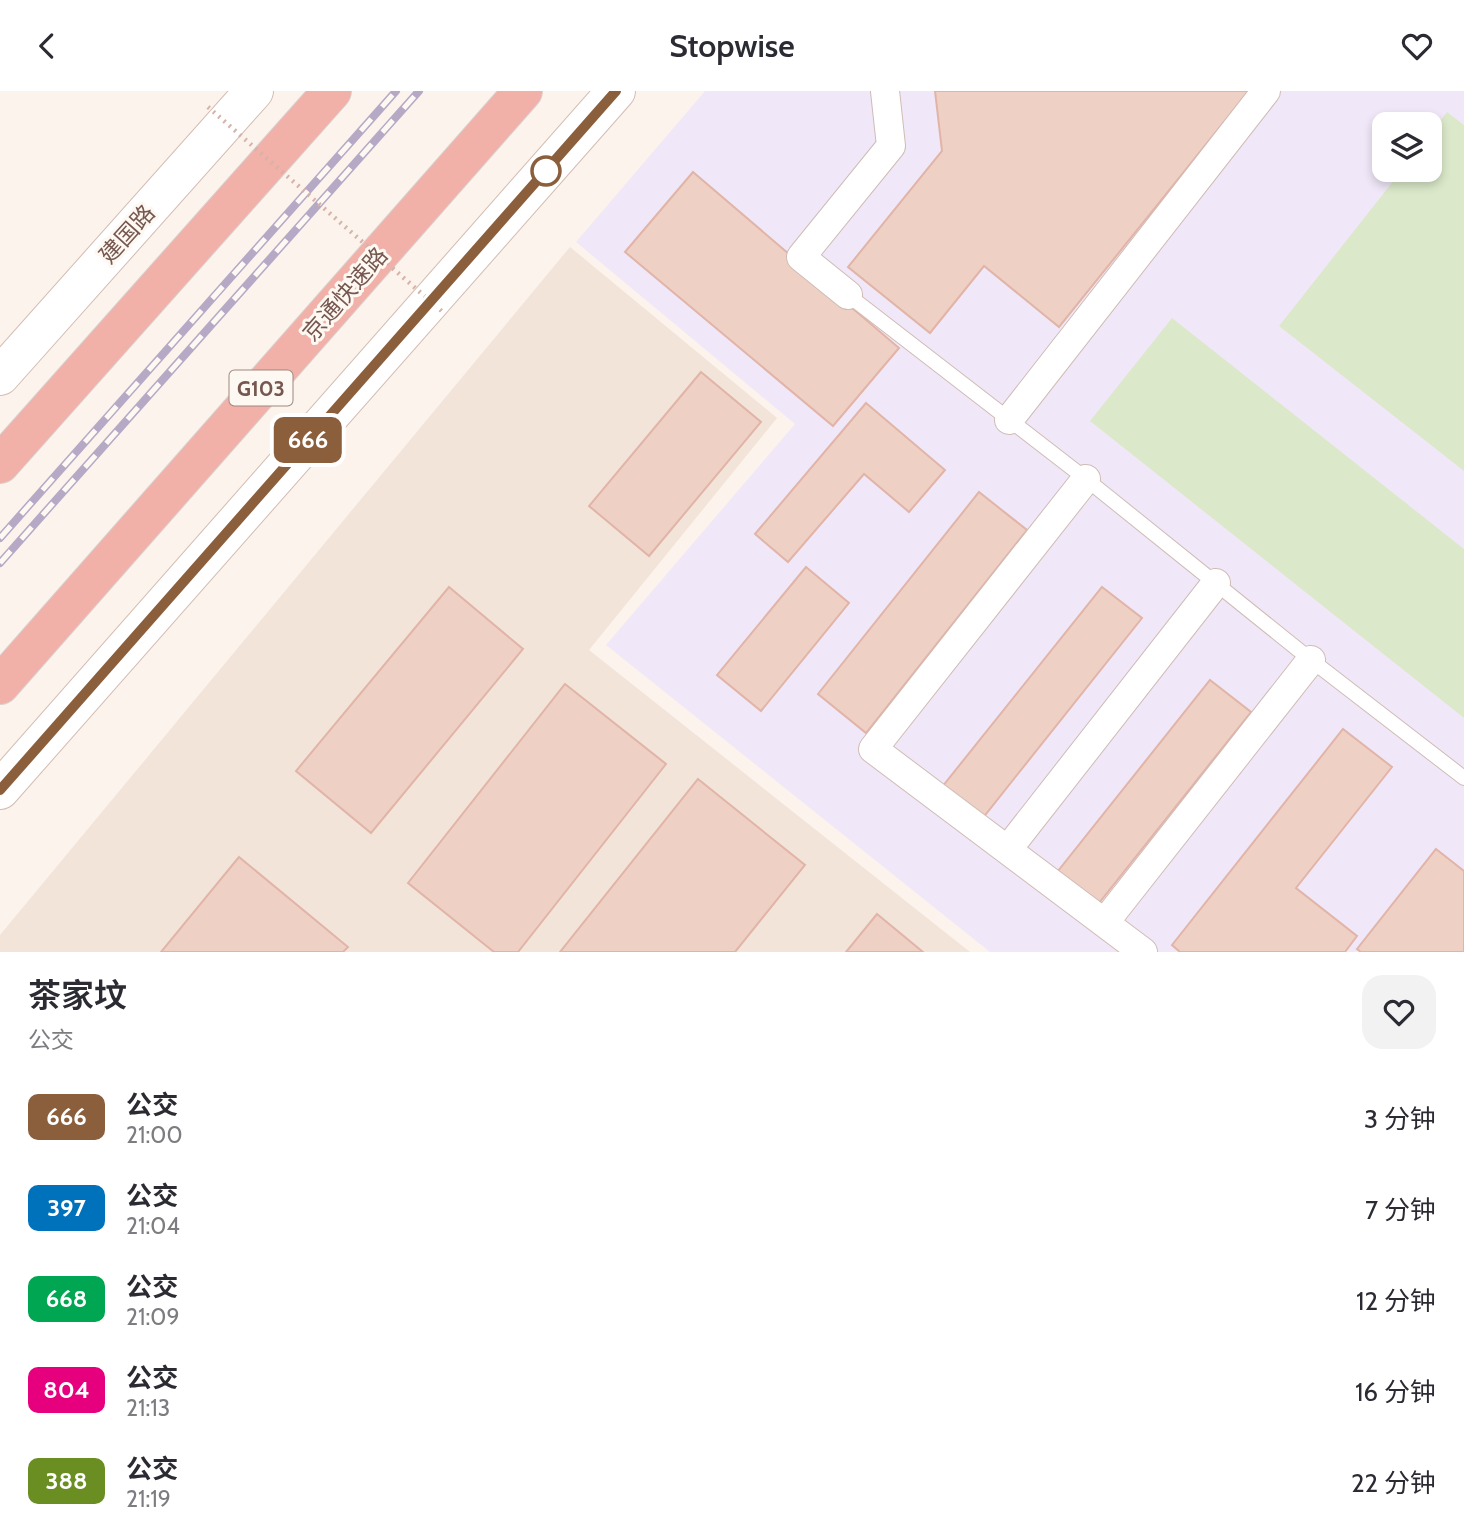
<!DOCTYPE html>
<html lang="zh">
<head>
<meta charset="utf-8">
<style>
	:root { --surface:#fff; --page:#f2f2f3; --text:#2b2b33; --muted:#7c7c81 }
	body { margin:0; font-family:Cabin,"Noto Sans SC",sans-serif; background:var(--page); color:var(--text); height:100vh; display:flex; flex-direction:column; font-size:26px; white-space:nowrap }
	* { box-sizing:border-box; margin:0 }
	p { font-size:23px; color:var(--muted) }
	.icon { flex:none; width:38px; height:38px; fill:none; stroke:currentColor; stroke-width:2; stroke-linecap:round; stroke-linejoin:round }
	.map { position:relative; height:861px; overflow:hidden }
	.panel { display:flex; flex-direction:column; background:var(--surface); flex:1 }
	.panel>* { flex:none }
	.badge { padding:0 14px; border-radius:10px; font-size:24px; line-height:46px }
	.tools { position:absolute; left:1372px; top:21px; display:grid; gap:14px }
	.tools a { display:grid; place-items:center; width:70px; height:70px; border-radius:14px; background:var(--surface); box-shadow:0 4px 10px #0003; font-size:35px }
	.map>.badge { position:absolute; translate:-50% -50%; box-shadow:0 0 0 4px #fff }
	.round { display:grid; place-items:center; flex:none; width:74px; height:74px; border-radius:21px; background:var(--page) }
	.summary { display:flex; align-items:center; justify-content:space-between; height:119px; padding:0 28px }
	h1 { font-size:33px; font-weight:600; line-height:52px }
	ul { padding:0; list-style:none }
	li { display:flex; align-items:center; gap:21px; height:91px; padding:0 28px }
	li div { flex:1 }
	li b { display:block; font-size:26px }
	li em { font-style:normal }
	li .badge { min-width:77px; font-weight:700; text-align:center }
	header { display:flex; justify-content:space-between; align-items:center; height:91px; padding:0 28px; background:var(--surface); font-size:32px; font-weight:600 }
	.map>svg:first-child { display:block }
	.residential { fill:#f3e4da }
	.education { fill:#f0e8f8; fill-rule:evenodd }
	.green { fill:#dbe9ca }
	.building { fill:#efd0c5; stroke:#e1b4a7; stroke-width:2 }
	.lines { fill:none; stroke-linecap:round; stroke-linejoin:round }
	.service-casing { stroke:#d0bcb4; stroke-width:16 }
	.minor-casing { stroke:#d0bcb4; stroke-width:30 }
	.secondary-casing { stroke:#d3bcb2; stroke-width:40 }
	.motorway-casing { stroke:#d9d0ce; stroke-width:40 }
	.service { stroke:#fff; stroke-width:14 }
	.minor { stroke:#fff; stroke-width:28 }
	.secondary { stroke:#fff; stroke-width:38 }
	.motorway { stroke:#f1b0a8; stroke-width:38 }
	.rail-casing { stroke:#b5a9c6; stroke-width:8 }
	.rail { stroke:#fef8f2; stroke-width:5; stroke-dasharray:16; stroke-linecap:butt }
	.path-bridge { stroke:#d5b3a8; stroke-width:4.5; stroke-dasharray:2 5; stroke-linecap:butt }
	.line-casing { stroke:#fff; stroke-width:16 }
	.line { stroke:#8b5e3c; stroke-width:10 }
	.stop-dot { fill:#fff; stroke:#8b5e3c; stroke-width:3.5 }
	.labels { text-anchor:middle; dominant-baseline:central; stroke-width:6; stroke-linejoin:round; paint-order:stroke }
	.shield { fill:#fef8f2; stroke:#9f8881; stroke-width:2 }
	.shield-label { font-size:21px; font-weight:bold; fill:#765850 }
	.street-label { font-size:23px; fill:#765850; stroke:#fef8f2 }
</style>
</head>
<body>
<header><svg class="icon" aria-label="back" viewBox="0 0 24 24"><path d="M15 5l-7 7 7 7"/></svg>Stopwise<svg class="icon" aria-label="heart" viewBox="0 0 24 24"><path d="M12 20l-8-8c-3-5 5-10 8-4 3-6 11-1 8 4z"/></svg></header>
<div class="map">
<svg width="1464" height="861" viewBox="0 0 1464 861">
	<rect width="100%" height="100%" fill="#fbf3ec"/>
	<!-- residential -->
	<path class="residential" d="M570 156 777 327 589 559 970 861H0V844Z"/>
	<!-- education -->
	<path class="education" d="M705 0H1464V861H990L606 554 795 333 576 151ZM1384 33H1430V79H1384Z"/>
	<!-- green -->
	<path class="green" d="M1447 21 1464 34V380L1279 235 1402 79H1430V43Z
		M1172 227 1464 458V627L1090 330Z"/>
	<!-- building -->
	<path class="building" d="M935 0H1249L1059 236 984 175 930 242 848 176 942 60Z
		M693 81 899 257 833 335 625 161Z
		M701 281 761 331 649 465 589 415Z
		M866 312 945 379 909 421 864 383 788 471 755 443Z
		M979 401 1027 439 866 642 818 603Z
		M806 476 849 512 761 620 717 584Z
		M449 496 523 558 371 742 296 680Z
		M1102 496 1142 527 978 733 938 701Z
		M1210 589 1251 621 1095 817 1054 785Z
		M565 593 666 673 518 861H494L408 792Z
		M1343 638 1392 676 1296 797 1357 845 1345 861H1180L1172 854Z
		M698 688 805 774 735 861H560Z
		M1436 758 1464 780V861H1361L1357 858Z
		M239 766 348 856 343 861H161Z
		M877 823 923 861H846Z"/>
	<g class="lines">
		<defs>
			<path id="service" d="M848 204 1086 388 1311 569 1464 687"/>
			<path id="minor" d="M848 204 801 166 891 55 885 0
				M1009 329 1266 0
				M1086 388 873 658 1143 861
				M1008 758 1216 492
				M1105 831 1311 569"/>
			<path id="secondary" d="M0 285 254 0
				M0 699 616 0"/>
			<path id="motorway" d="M0 373 332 0
				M0 594 523 0"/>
		</defs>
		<!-- service casing -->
		<use href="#service" class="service-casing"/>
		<!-- minor casing -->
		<use href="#minor" class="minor-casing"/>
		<!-- secondary casing -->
		<use href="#secondary" class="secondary-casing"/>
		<!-- motorway casing -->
		<use href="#motorway" class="motorway-casing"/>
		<!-- service -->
		<use href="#service" class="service"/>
		<!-- minor -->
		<use href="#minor" class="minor"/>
		<!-- secondary -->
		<use href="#secondary" class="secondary"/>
		<!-- motorway -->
		<use href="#motorway" class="motorway"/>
		<defs>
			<path id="rail" d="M0 447 396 0
				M0 472 419 0"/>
		</defs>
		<!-- rail casing -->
		<use href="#rail" class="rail-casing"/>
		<!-- rail -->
		<use href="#rail" class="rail"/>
		<!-- path-bridge -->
		<path class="path-bridge" d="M208 16 445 223"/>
	</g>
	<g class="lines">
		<defs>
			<path id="line" d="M0 699 616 0"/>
		</defs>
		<!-- line casing -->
		<use href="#line" class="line-casing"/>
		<!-- line -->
		<use href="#line" class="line"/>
	</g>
	<!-- markers -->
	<circle class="stop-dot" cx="546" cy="80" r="14"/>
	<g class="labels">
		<!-- shield labels -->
		<rect class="shield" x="229.5" y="279.5" width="63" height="35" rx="5"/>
		<g class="shield-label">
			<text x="261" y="297">G103</text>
		</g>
		<!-- street labels -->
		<g class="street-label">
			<text transform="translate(127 143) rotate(-48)">建国路</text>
			<text transform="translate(345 203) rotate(-49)">京通快速路</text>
		</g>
	</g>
</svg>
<div class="tools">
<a><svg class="icon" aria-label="layers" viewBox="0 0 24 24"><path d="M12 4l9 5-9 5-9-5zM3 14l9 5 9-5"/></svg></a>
</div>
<b class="badge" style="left:308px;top:349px;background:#8b5e3c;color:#fff">666</b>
</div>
<section class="panel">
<div class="summary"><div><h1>茶家坟</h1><p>公交</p></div><a class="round"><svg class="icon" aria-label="heart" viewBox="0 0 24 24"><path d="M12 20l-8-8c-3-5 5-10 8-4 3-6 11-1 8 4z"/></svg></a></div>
<ul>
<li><span class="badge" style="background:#8b5e3c;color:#fff">666</span><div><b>公交</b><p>21:00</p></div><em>3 分钟</em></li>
<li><span class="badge" style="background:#0072bc;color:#fff">397</span><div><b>公交</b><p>21:04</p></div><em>7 分钟</em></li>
<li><span class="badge" style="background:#00a651;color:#fff">668</span><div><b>公交</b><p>21:09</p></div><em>12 分钟</em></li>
<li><span class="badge" style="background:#e6007e;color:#fff">804</span><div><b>公交</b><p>21:13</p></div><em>16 分钟</em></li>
<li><span class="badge" style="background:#6b8e23;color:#fff">388</span><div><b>公交</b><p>21:19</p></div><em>22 分钟</em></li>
</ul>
</section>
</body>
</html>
